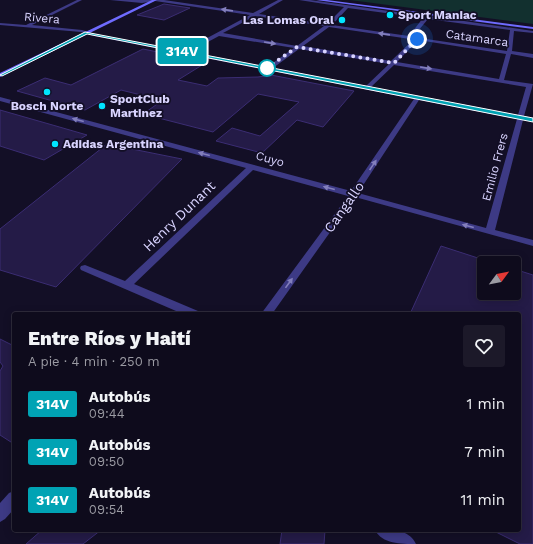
<!DOCTYPE html>
<html lang="es">
<head>
<meta charset="utf-8">
<style>
	:root { --surface:#0e0b1c; --page:#1c1929; --text:#f1f3f6; --muted:#9b9ba3; --line:#2e2b3b }
	body { margin:0; font-family:"Work Sans",sans-serif; background:var(--page); color:var(--text); height:100vh; display:flex; flex-direction:column; font-size:15px; white-space:nowrap }
	* { box-sizing:border-box; margin:0 }
	p { font-size:13px; color:var(--muted) }
	.icon { flex:none; width:22px; height:22px; fill:none; stroke:currentColor; stroke-width:2; stroke-linecap:round; stroke-linejoin:round }
	.map { position:relative; flex:1; overflow:hidden }
	.details { position:absolute; left:12px; top:312px; width:509px; height:220px; display:flex; flex-direction:column; background:var(--surface); border-radius:4px; box-shadow:0 2px 10px #0003,0 0 0 1px var(--line) }
	.details>* { flex:none }
	.badge { padding:0 8px; border-radius:3px; font-size:14px; line-height:26px }
	.needle { width:26px; rotate:58deg }
	.fabs { position:absolute; left:477px; top:256px; display:grid; gap:8px }
	.fabs a { display:grid; place-items:center; width:44px; height:44px; border-radius:4px; background:var(--surface); box-shadow:0 2px 10px #0003,0 0 0 1px var(--line); font-size:20px }
	.you { position:absolute; width:20px; height:20px; margin:-10px; border:3px solid #fff; border-radius:50%; background:#1a73e8; box-shadow:0 0 0 6px #1a73e833 }
	.map>.badge { position:absolute; translate:-50% -50%; box-shadow:0 0 0 2px #fff }
	.round { display:grid; place-items:center; flex:none; width:42px; height:42px; border-radius:4px; background:var(--page) }
	.headline { display:flex; align-items:center; justify-content:space-between; height:68px; padding:0 16px }
	h1 { font-size:19px; font-weight:800; line-height:30px }
	ul { padding:0; list-style:none }
	li { display:flex; align-items:center; gap:12px; height:48px; padding:0 16px }
	li div { flex:1 }
	li b { display:block; font-size:15px }
	li em { font-style:normal }
	li .badge { min-width:44px; font-weight:700; text-align:center }
	.map>svg:first-child { display:block }
	.green { fill:#12302f }
	.building { fill:#241b47; stroke:#3b2d73 }
	.lines { fill:none; stroke-linecap:round; stroke-linejoin:round }
	.minor { fill:#3d3a85; fill-rule:evenodd }
	.secondary { fill:#6f6bff; fill-rule:evenodd }
	.oneway { fill:#837fbc }
	.line { fill:#00a3b4; stroke:#fff }
	.walk { stroke:#d9d4ff; stroke-width:4; stroke-dasharray:0 7.2 }
	.poi-dot { fill:#00e5ff; stroke:#130f26; stroke-width:1.5 }
	.stop-dot { fill:#fff; stroke:#00a3b4; stroke-width:2 }
	.labels { text-anchor:middle; dominant-baseline:central; stroke-width:3.5; stroke-linejoin:round; paint-order:stroke }
	.far-poi-label { font-size:12px; font-weight:bold; fill:#d9d4ff; stroke:#130f26; text-anchor:start }
	.far-street-label { font-size:12px; fill:#d9d4ff; stroke:#130f26 }
	.street-label { font-size:14px; fill:#d9d4ff; stroke:#130f26 }
</style>
</head>
<body>
<div class="map">
<svg width="533" height="544" viewBox="0 0 533 544">
	<rect width="100%" height="100%" fill="#130f26"/>
	<!-- green -->
	<path class="green" d="M350 0H533V24Z"/>
	<!-- building -->
	<path class="building" d="M164 4 190 8 164 20 137 15Z
		M143 49 207 62 178 80 207 86 218 78 258 77 271 75 354 91 323 127 297 120 262 153 216 141 232 128 260 136 299 102 258 94 213 132 143 114 163 100 152 98 151 96 149 97 121 90 85 110 17 91 45 78 71 85Z
		M0 110 56 126 87 135 44 160 0 146Z
		M107 144 182 159 56 287 0 270V229Z
		M441 246 484 260V293H514V269L533 275V544H520L492 530H519V314H410Z
		M0 339 14 346V444L0 435V371L3 366 0 362Z
		M42 530H101L83 544H26Z
		M282 530H325L324 544H280Z"/>
	<g class="lines">
		<!-- minor -->
		<path class="minor" d="M77 0H82L32 25 82 30 95 34 183 51 250 15 155 1 142 3 110 0H164L253 13 278 0H283L259 14 327 24 344 7 299 0H310L425 16 430 12 432 13 430 16 533 31V33L514 31 512 51 533 54V58L511 54 504 80 533 84 524 116 533 118V122L523 120 495 230 533 240V246L355 197 272 314H261L348 196 253 170 134 284 198 311 199 314H183L81 270 80 268 81 266 85 265 125 281 246 168 0 101V97L351 191 414 99 94 36 81 32 0 25V23L26 25ZM348 8 423 18 409 36 332 25ZM255 16 324 26 297 46 223 33ZM428 19 510 30 507 51 413 37ZM329 27 410 39 413 40 391 61 303 46ZM219 36 294 48 267 67 189 52ZM418 40 506 54 499 79 397 62ZM299 49 389 64 366 86 273 68ZM394 65 526 87 518 115 371 87ZM419 100 517 119 486 228 358 193Z
			M14 491V509L5 519 0 522V503L9 493Z
			M375 530C390 530 409 528 416 544 401 544 382 544 375 530Z"/>
		<!-- secondary -->
		<path class="secondary" d="M152 0H157L0 77V73Z
			M316 0H327L533 27V29Z"/>
	</g>
	<!-- one-way arrows -->
	<defs><path id="oneway-solid" d="M-6-.8H1V-3.2L6.5 0L1 3.2V.8H-6Z"/></defs>
	<g class="oneway">
		<use href="#oneway-solid" transform="translate(227 10) rotate(-172)"/>
		<use href="#oneway-solid" transform="translate(384 34) rotate(-172)"/>
		<use href="#oneway-solid" transform="translate(270 43) rotate(9)"/>
		<use href="#oneway-solid" transform="translate(426 68) rotate(9)"/>
		<use href="#oneway-solid" transform="translate(78 120) rotate(-165)"/>
		<use href="#oneway-solid" transform="translate(204 154) rotate(-165)"/>
		<use href="#oneway-solid" transform="translate(373 165) rotate(-56)"/>
		<use href="#oneway-solid" transform="translate(329 188) rotate(-165)"/>
		<use href="#oneway-solid" transform="translate(468 226) rotate(-165)"/>
		<use href="#oneway-solid" transform="translate(289 283) rotate(-54)"/>
	</g>
	<!-- line -->
	<path class="line" d="M85 32 533 118V122L87 34 2 76 0 75Z"/>
	<g class="lines">
		<!-- walk -->
		<path class="walk" d="M267 68 297 47 394 63 417 39"/>
	</g>
	<!-- markers -->
	<g class="poi-dot">
		<circle cx="390" cy="15" r="4"/>
		<circle cx="342" cy="20" r="4"/>
		<circle cx="47" cy="92" r="4"/>
		<circle cx="102" cy="106" r="4"/>
		<circle cx="55" cy="144" r="4"/>
	</g>
	<circle class="stop-dot" cx="267" cy="68" r="8"/>
	<g class="labels">
		<!-- far-poi labels -->
		<g class="far-poi-label">
			<text x="398" y="15">Sport Maniac</text>
			<text x="334" y="20" text-anchor="end">Las Lomas Oral</text>
			<text x="110" y="99">SportClub<tspan x="110" dy="14">Martinez</tspan></text>
			<text x="47" y="106" text-anchor="middle">Bosch Norte</text>
			<text x="63" y="144">Adidas Argentina</text>
		</g>
		<!-- far-street labels -->
		<g class="far-street-label">
			<text transform="translate(42 18) rotate(5)">Rivera</text>
			<text transform="translate(477 38) rotate(8)">Catamarca</text>
			<text transform="translate(270 159) rotate(15)">Cuyo</text>
			<text transform="translate(495 167) rotate(-75)">Emilio Frers</text>
		</g>
		<!-- street labels -->
		<g class="street-label">
			<text transform="translate(344 207) rotate(-55)">Cangallo</text>
			<text transform="translate(179 216) rotate(-44)">Henry Dunant</text>
		</g>
	</g>
</svg>
<div class="fabs">
<a><svg class="needle" viewBox="-14 -14 28 28"><path d="M0-13l5 13h-10z" fill="#e53935"/><path d="M0 13l5-13h-10z" fill="#9b9ba3"/></svg></a>
</div>
<div class="you" style="left:417px;top:39px"></div>
<b class="badge" style="left:182px;top:51px;background:#00a3b4;color:#fff">314V</b>
<section class="details">
<div class="headline"><div><h1>Entre Ríos y Haití</h1><p>A pie · 4 min · 250 m</p></div><a class="round"><svg class="icon" aria-label="heart" viewBox="0 0 24 24"><path d="M12 20l-8-8c-3-5 5-10 8-4 3-6 11-1 8 4z"/></svg></a></div>
<ul>
<li><span class="badge" style="background:#00a3b4;color:#fff">314V</span><div><b>Autobús</b><p>09:44</p></div><em>1 min</em></li>
<li><span class="badge" style="background:#00a3b4;color:#fff">314V</span><div><b>Autobús</b><p>09:50</p></div><em>7 min</em></li>
<li><span class="badge" style="background:#00a3b4;color:#fff">314V</span><div><b>Autobús</b><p>09:54</p></div><em>11 min</em></li>
</ul>
</section>
</div>
</body>
</html>
